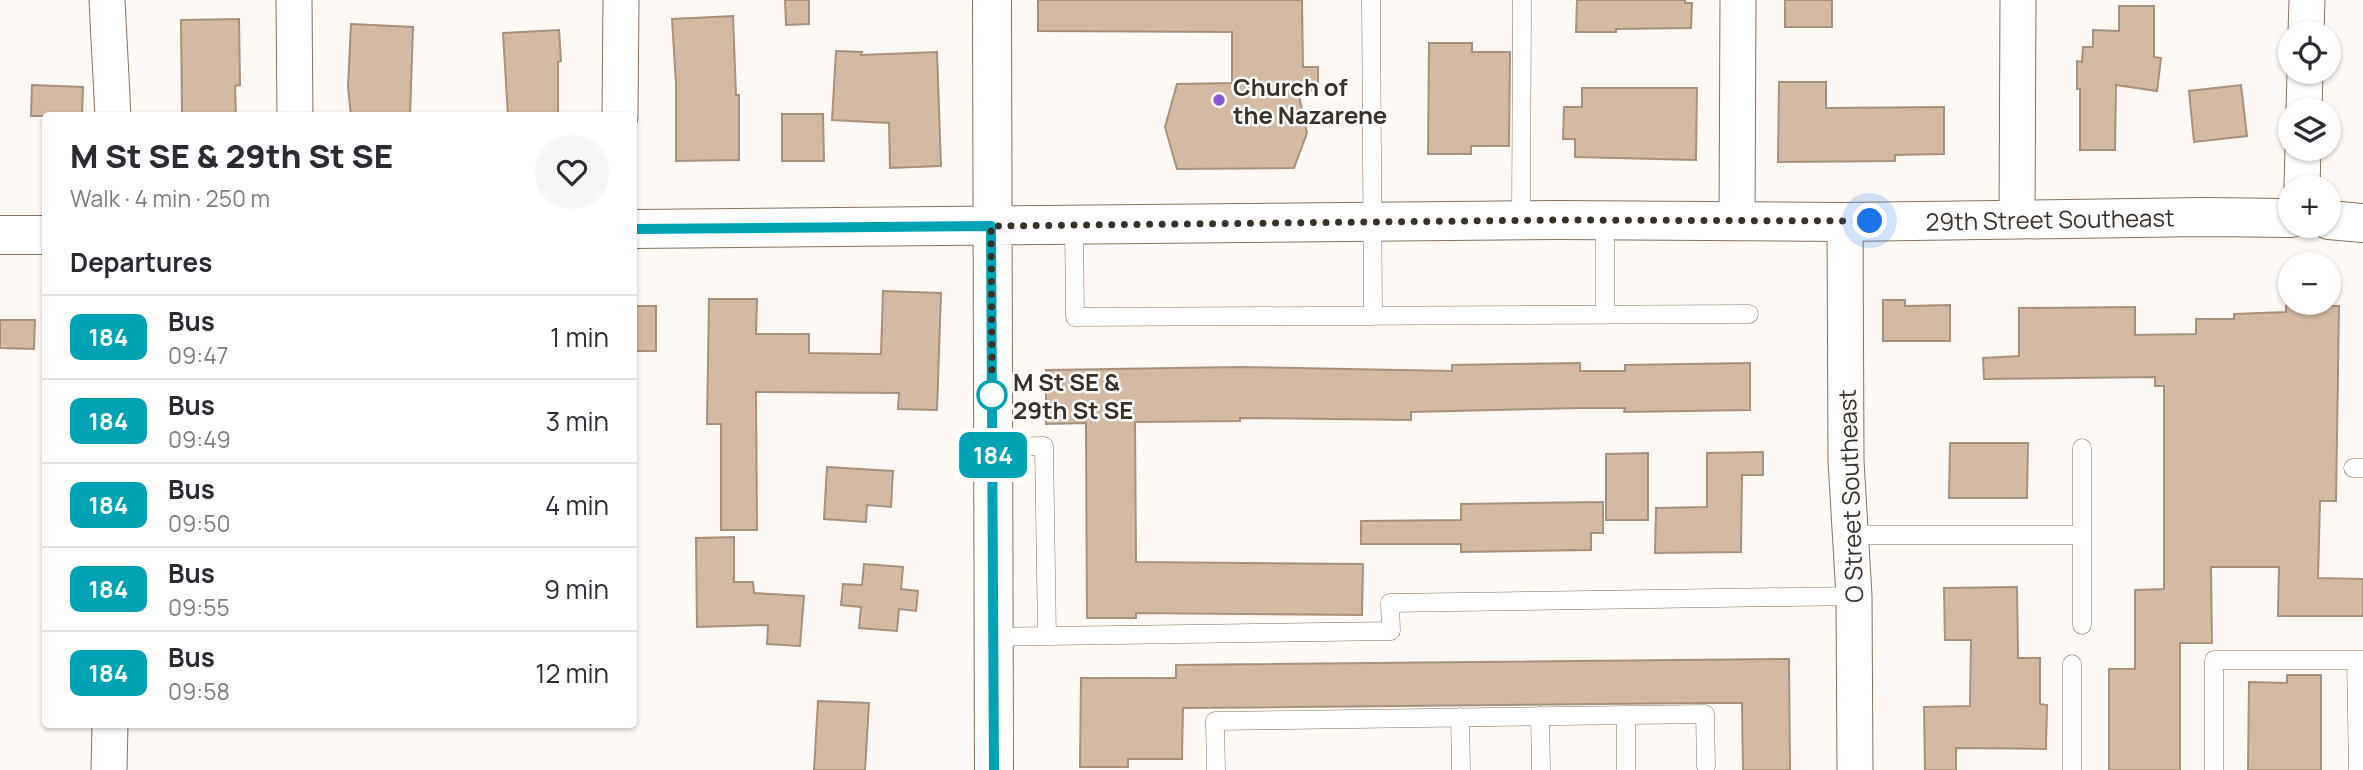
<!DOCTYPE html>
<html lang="en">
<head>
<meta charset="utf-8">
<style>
	:root { --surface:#fff; --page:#f7f7f7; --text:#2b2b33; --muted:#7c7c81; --line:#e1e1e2 }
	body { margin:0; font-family:Manrope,sans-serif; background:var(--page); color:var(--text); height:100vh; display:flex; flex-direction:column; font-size:26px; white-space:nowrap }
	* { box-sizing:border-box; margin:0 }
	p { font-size:23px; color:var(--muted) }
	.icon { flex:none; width:38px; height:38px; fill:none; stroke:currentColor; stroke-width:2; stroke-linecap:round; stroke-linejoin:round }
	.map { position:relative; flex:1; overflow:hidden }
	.details { position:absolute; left:42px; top:112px; width:595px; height:616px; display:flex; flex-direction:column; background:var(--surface); border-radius:7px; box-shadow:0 2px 5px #0004 }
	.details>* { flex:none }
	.badge { padding:0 14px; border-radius:10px; font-size:24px; line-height:46px }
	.buttons { position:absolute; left:2278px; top:21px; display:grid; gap:14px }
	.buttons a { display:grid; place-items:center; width:63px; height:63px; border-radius:50%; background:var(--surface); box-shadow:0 2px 5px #0004; font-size:35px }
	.you { position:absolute; width:35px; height:35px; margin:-18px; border:5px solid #fff; border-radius:50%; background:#1a73e8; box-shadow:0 0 0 10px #1a73e833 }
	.map>.badge { position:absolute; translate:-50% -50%; box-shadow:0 0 0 4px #fff }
	h2 { padding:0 28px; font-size:26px; line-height:63px }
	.round { display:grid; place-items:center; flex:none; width:74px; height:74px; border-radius:37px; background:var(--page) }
	.head { display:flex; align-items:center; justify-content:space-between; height:119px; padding:0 28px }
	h1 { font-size:33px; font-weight:800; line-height:52px }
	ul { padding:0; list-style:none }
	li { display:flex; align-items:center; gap:21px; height:84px; padding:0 28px; border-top:2px solid var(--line) }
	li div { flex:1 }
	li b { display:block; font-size:26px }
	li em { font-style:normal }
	li .badge { min-width:77px; font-weight:700; text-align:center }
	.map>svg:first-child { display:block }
	.building { fill:#d2baa5; stroke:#a8917c; stroke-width:2 }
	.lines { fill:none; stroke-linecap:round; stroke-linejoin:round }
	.service-casing { stroke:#87715d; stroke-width:19 }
	.minor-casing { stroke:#87715d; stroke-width:37 }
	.tertiary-casing { stroke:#87715d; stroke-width:40 }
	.service { stroke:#fff; stroke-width:18 }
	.minor { stroke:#fff; stroke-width:35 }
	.tertiary { stroke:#fff; stroke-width:38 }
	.line-casing { stroke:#fff; stroke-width:16 }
	.line { stroke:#00a3b4; stroke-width:10 }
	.walk { stroke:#393027; stroke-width:7; stroke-dasharray:0 12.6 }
	.poi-dot { fill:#895ad3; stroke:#fff; stroke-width:2.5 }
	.stop-dot { fill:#fff; stroke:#00a3b4; stroke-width:3.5 }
	.labels { text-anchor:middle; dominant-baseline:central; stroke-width:5; stroke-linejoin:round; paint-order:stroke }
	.poi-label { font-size:24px; font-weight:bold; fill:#393027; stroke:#fff; text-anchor:start }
	.street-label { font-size:24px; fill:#393027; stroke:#fff }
	.stop-label { font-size:24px; font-weight:bold; fill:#393027; stroke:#fff; text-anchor:start }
</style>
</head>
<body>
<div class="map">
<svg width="2363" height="770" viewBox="0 0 2363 770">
	<rect width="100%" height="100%" fill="#fef9f5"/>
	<!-- building -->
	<path class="building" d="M785 0H809V24L786 25Z
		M1038 0H1302L1303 67H1318V90L1298 91 1307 133 1294 168 1177 169 1165 127 1177 84 1232 83V32L1038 31Z
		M1577 0H1685V3H1692L1691 28 1616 29V32H1576Z
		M1785 0H1832V27H1785Z
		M2119 6H2154V57L2161 58 2157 91 2116 85 2115 150H2080V89H2077V61L2082 62 2083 47H2093V30L2119 31Z
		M733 16 736 95H739V160L676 161V84L672 19Z
		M239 19 240 85 235 86 236 116H182L181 20Z
		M351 24 413 27 410 116H351L348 87Z
		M559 30 561 61 558 62V116H508L503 33Z
		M1429 43H1472V52H1510L1509 146H1471V154H1428Z
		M836 51 862 52 861 55 937 52 941 166 890 168 889 123 832 120Z
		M1779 82H1826V108L1944 107V154L1895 155V161L1778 162Z
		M32 85 83 87 82 116H31Z
		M2241 85 2247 136 2194 142 2189 91Z
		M1582 88H1697L1696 160 1575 157V139H1563L1564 107H1582Z
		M782 114H823L824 161H782Z
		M883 291 941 293 937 410 898 409 899 393 756 392 757 530H721V424H707L709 299H757L756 334H809V353L881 354Z
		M1883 300H1905V306L1950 305V341H1883Z
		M634 306H656V351H634Z
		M2286 306H2339L2336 501H2320L2318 578 2363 579V616H2278L2279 567H2211L2212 643H2180V770H2109V669H2135V590L2164 589V386H2155V377L1984 379 1983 358 2019 356V308L2135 307V335L2196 334V319H2234V314L2286 312Z
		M0 320H35L34 349 0 348Z
		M1580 363V371H1625V365L1750 363V410L1624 412 1625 408H1581L1411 412V420L1240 418V421L1135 422 1136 562 1363 564 1362 615 1136 613V618H1087L1086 423 1046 424V370L1239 367 1452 371V365Z
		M1950 443H2028L2027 498H1949Z
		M1763 452V475H1742L1741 552 1655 553 1656 508 1707 507V453Z
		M1648 453V520H1606V454Z
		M827 467 893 471 891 507 867 505 866 522 824 519Z
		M1603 502V533H1591V550L1461 552V544H1361V521L1461 520V504Z
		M734 537V582H753L754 593 804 596 800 646 767 644 768 625 697 627 696 538Z
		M864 564 903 567 901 589 918 591 916 611 899 609 897 631 859 628 861 607 841 605 843 584 862 585Z
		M2017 587 2018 658H2040V704L2047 705 2046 749 1956 748V770H1925L1924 707 1970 706 1971 640H1945L1944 588Z
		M1789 659 1790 770H1743L1742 703H1705L1183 708 1182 759H1128V767H1080L1081 678H1176V665Z
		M2287 675H2321V770H2248L2249 682 2287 683Z
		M818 701 869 703 865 770H814Z"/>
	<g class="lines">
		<defs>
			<path id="service" d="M1371 0 1373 316
				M1521 221 1522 0
				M1605 221V314
				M1074 225 1075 317 1749 314
				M993 447 1044 446 1047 636 994 637
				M2082 448V625
				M2353 468H2363
				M1851 535H2082
				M1047 636 1391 631 1390 603 1854 596
				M2356 660 2358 770
				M2072 664V770
				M1626 715V769
				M1540 716 1541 770
				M1460 717 1461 770
				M1216 770 1215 721 1705 714 1706 766
				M2214 770V660H2363"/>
			<path id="minor" d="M107 0 113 116
				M294 0 295 116
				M2306 33 2307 0
				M2304 110 2305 72
				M620 116 621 0
				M2302 187 2303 149
				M2017 219 2018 0
				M1737 221 1738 0
				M1845 222 1846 461 1854 596 1855 770
				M109 770 110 724"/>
			<path id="tertiary" d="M992 0 994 770
				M2329 220 2363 223
				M634 229 1559 220 1845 222 2205 217 2291 218
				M0 235H46"/>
		</defs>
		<!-- service casing -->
		<use href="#service" class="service-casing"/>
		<!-- minor casing -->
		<use href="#minor" class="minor-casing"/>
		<!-- tertiary casing -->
		<use href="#tertiary" class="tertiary-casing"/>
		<!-- service -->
		<use href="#service" class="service"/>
		<!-- minor -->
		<use href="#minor" class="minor"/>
		<!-- tertiary -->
		<use href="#tertiary" class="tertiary"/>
	</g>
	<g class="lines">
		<defs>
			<path id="line" d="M634 229 991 226 994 770"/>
		</defs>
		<!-- line casing -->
		<use href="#line" class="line-casing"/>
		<!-- line -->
		<use href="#line" class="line"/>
		<!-- walk -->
		<path class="walk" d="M992 395 991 226 1559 220 1870 221"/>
	</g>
	<!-- markers -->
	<circle class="poi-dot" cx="1219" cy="100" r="7"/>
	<circle class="stop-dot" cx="992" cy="395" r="14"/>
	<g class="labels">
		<!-- poi labels -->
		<g class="poi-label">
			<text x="1233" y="86">Church of<tspan x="1233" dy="28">the Nazarene</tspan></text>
		</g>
		<!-- street labels -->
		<g class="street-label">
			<text transform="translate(2050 219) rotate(-1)">29th Street Southeast</text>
			<text transform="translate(1850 496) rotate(-92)">O Street Southeast</text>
		</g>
		<!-- stop labels -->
		<g class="stop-label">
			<text x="1013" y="381">M St SE &amp;<tspan x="1013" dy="28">29th St SE</tspan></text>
		</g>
	</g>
</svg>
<div class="buttons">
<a><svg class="icon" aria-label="locate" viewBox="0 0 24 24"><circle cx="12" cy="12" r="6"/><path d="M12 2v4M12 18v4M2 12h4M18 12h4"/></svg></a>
<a><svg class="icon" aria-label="layers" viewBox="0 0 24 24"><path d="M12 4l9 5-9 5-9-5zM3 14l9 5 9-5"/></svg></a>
<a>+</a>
<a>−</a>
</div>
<div class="you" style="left:1870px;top:221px"></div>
<b class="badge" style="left:993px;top:455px;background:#00a3b4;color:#fff">184</b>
<section class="details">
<div class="head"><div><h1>M St SE &amp; 29th St SE</h1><p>Walk · 4 min · 250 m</p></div><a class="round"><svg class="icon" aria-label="heart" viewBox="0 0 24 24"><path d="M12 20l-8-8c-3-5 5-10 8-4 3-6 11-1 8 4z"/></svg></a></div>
<h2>Departures</h2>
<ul>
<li><span class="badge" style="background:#00a3b4;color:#fff">184</span><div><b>Bus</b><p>09:47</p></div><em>1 min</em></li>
<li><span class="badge" style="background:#00a3b4;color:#fff">184</span><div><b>Bus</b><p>09:49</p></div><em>3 min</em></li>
<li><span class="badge" style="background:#00a3b4;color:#fff">184</span><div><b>Bus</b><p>09:50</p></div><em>4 min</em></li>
<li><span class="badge" style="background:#00a3b4;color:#fff">184</span><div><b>Bus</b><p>09:55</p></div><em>9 min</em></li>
<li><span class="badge" style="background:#00a3b4;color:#fff">184</span><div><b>Bus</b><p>09:58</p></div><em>12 min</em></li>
</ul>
</section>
</div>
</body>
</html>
